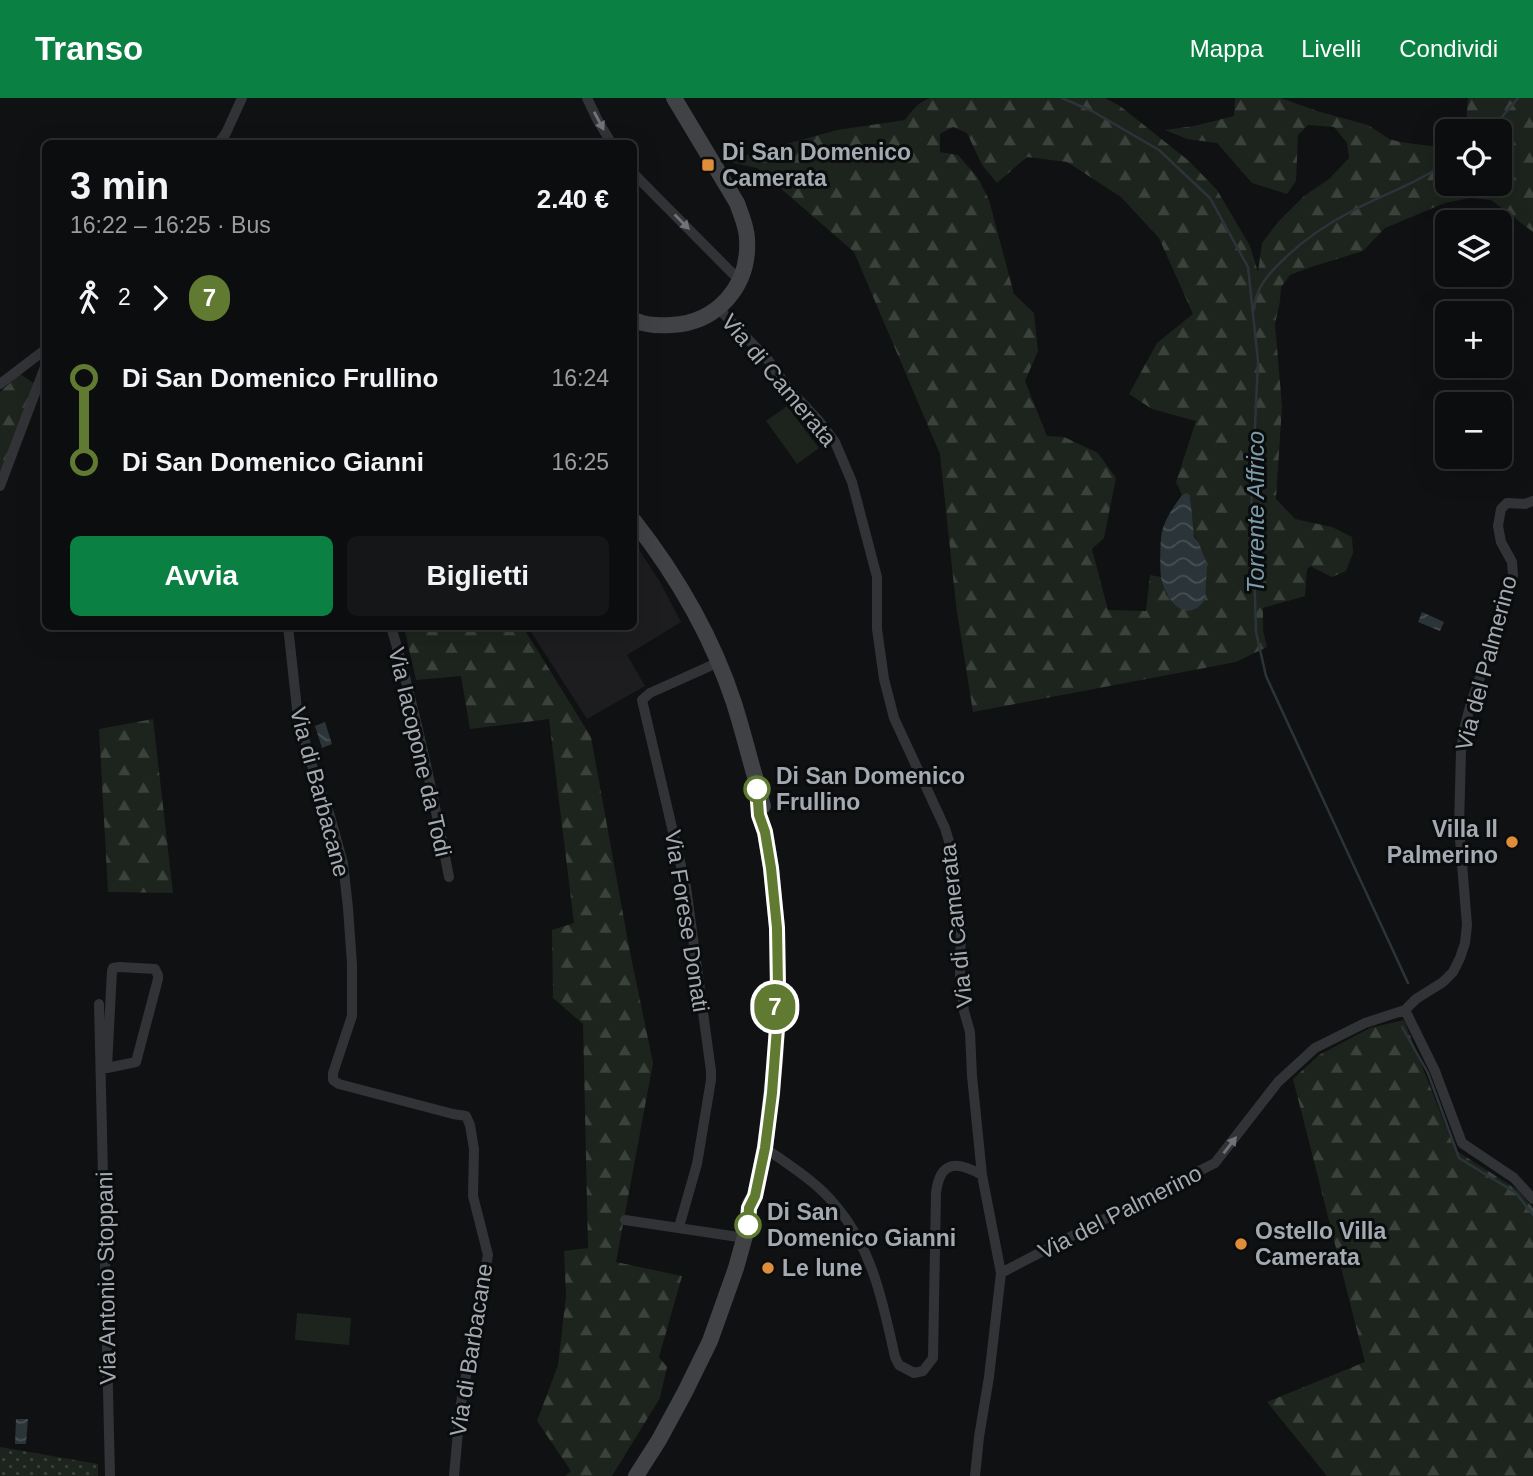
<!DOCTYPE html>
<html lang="it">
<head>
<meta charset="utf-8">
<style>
	:root { --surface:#0c0d0e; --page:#151617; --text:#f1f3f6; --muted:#9a9c9e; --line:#2c2d2e; --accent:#0b8043 }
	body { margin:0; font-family:Arial,sans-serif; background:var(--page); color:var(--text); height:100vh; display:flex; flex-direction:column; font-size:26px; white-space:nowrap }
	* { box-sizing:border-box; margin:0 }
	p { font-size:23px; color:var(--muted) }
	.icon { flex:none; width:38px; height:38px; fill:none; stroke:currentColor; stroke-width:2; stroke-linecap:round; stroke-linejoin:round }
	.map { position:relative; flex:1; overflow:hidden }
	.drawer { position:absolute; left:42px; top:42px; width:595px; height:490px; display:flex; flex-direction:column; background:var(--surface); border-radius:10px; box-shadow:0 7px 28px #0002,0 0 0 2px var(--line) }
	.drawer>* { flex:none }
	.badge { padding:0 14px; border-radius:23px; font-size:24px; line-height:46px }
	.buttons { position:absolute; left:1435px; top:21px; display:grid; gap:14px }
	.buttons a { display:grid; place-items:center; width:77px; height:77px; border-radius:10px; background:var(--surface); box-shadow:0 7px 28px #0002,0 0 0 2px var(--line); font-size:35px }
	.map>.badge { position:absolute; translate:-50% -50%; box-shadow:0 0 0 4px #fff }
	.legs { display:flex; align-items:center; gap:10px; height:77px; padding:0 28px; font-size:23px }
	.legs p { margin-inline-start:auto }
	.headline { display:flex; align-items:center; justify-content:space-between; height:119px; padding:0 28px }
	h1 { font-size:38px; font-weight:600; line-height:52px }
	.button { display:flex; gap:14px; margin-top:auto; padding:14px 28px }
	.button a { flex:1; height:80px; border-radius:10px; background:var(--accent); color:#fff; font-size:28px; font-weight:600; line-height:80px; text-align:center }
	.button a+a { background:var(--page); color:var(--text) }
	ul { padding:0 28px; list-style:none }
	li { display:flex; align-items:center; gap:24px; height:84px; font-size:26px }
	li i { display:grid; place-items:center; width:10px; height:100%; margin:0 9px; background:currentColor }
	li i::after { content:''; width:18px; height:18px; margin:-9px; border:5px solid; border-radius:50%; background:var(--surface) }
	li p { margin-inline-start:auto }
	li:first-child i { background:linear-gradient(#0000 50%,currentColor 0) }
	li:last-child i { background:linear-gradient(currentColor 50%,#0000 0) }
	header { display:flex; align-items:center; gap:42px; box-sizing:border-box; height:98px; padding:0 35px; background:var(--accent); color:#fff }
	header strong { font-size:33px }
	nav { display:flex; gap:38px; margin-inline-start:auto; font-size:24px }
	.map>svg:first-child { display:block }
	.built { fill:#1d1d1f }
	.grass { fill:#1d241d }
	.forest { fill:url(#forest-firs); fill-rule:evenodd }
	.park { fill:url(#park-dots) }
	.water { fill:url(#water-waves) }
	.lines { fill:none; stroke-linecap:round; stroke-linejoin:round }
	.stream { stroke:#2b3539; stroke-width:2.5 }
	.minor { stroke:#323336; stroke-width:10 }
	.secondary { stroke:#404246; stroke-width:16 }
	.oneway { fill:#70747a }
	.line-1-casing { stroke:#fff; stroke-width:16 }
	.line-1 { stroke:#607b31; stroke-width:10 }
	.poi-dot { fill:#e08d3a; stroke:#0b0c0d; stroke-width:2.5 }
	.stop-1-dot { fill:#fff; stroke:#607b31; stroke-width:3.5 }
	.labels { text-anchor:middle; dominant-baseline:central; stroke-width:6; stroke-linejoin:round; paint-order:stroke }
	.poi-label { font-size:23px; font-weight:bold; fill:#a3aab1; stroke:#0b0c0d; text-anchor:start }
	.street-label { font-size:23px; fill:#a3aab1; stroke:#0b0c0d }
	.stop-label { font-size:23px; font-weight:bold; fill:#a3aab1; stroke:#0b0c0d; text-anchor:start }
	.water-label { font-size:24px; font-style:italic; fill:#7c9caa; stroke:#0b0c0d }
</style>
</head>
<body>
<header>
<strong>Transo</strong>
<nav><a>Mappa</a><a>Livelli</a><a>Condividi</a></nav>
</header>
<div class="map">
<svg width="1533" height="1378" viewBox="0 0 1533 1378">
	<defs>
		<pattern id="forest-firs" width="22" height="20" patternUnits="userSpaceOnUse" patternTransform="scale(1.75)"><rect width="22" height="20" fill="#1d241d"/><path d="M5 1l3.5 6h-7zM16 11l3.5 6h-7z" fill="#3b413b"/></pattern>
		<pattern id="park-dots" width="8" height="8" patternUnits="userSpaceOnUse" patternTransform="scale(1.75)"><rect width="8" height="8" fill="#1d241d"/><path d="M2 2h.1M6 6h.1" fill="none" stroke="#3b413b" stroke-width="1.8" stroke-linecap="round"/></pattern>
		<pattern id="water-waves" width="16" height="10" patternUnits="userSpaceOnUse" patternTransform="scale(1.75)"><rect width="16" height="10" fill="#2b3539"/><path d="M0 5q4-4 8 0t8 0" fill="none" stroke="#475053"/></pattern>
	</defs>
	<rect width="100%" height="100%" fill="#101112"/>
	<!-- built -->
	<path class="built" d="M634 444 660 484 681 524 627 557 645 588 587 621 528 529 634 528Z"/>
	<!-- grass -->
	<path class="grass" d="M787 308 819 350 797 366 766 323Z
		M297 1215 351 1220 349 1247 295 1242Z"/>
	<!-- forest -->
	<path class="forest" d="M930 0H1105L1120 8 1189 63 1217 92 1250 148 1258 174 1262 145 1278 124 1304 98 1329 81 1349 60 1347 45 1334 29 1308 27 1298 37 1296 83 1287 96 1252 85 1217 45 1187 41 1165 32 1194 28 1234 18 1235 0H1281L1317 13 1368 27 1389 41 1400 44 1438 49 1447 46V86H1500V33H1463L1466 29 1468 0H1533V134L1491 102 1470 100 1445 105 1385 130 1363 153 1311 169 1290 177 1281 189 1280 203 1275 226 1282 308 1276 401 1295 421 1332 429 1352 439 1353 455 1346 473 1332 479 1310 468 1307 472 1305 498 1263 510V532L1267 549 1236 564 973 614 956 507 940 356 854 154 757 70 725 63 837 32 905 22C912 12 919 4 930 0ZM953 29 967 35 982 67 997 85 1027 59 1067 64 1121 99 1159 140 1193 216 1157 245 1129 296 1152 311 1196 323 1176 384 1182 397 1186 395 1191 401C1190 415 1190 434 1199 445L1167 498 1161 479 1150 477 1146 513 1108 512 1092 451 1104 440 1116 380 1098 355 1064 339 1047 338 1025 283 1038 253 1034 215 1014 196 989 102 978 80 958 57 940 54V36Z
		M20 276 40 289 0 374V294Z
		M404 529H523L591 639 629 849 653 965 616 1164 682 1178 659 1259 667 1269 660 1300 612 1378H565L571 1373 537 1323 558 1267 566 1198 564 1153 588 1150 583 926 553 900 552 832 574 825 549 621 470 631 461 578 416 582Z
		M153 621 173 795 108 794 99 631Z
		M1404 922 1455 1052 1518 1092 1533 1110V1378H1327L1267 1304 1365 1264 1293 981 1319 957 1370 930Z"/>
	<!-- park -->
	<path class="park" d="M0 1349 98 1366V1378H0Z"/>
	<!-- water -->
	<path class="water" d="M1186 395 1190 397 1194 439 1199 445 1207 468 1205 502C1202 505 1200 508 1197 510 1178 521 1164 495 1161 479 1160 471 1160 450 1161 441 1162 424 1173 410 1182 397Z
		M1422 514 1444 524 1440 533 1418 524Z
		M325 624 332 646 322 650 315 628Z
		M16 1321H28L26 1346H15Z"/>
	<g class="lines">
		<!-- stream -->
		<path class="stream" d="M1062 0 1092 13 1159 52 1210 100 1248 169 1258 263 1250 436 1254 464 1256 534 1266 578 1408 885
			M1486 33 1501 20 1518 0
			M1254 212C1255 191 1268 176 1283 162 1303 142 1327 126 1352 113 1384 96 1418 85 1447 64
			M1402 929 1428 975 1459 1060 1516 1095 1533 1117"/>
		<!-- minor -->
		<path class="minor" d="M587 0 598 23 612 46
			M218 46 226 35 242 0
			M634 76 740 183
			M719 211 768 262 787 289 819 323 835 344 852 384 877 479V531L884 581 894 620 945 730 953 757 961 824 960 878 964 913 970 934 972 978 982 1077 1001 1175 989 1279 979 1339 975 1378
			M0 286 46 251
			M0 388 46 266
			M288 528 298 620 314 674 330 718 343 765 348 810 352 866V918L333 975V982L339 986 453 1016 466 1018 470 1027 474 1051 473 1098 488 1157 460 1311 454 1378
			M391 528C415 611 433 695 449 779
			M99 906 110 1378
			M1405 912 1435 973 1462 1045 1514 1080 1533 1101
			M107 970 136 964 158 881V877L155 871 119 869 113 870 112 873 107 969
			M765 1050C789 1067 818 1085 836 1108 873 1152 883 1205 895 1259L899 1267 914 1275 923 1273 933 1260 936 1095C940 1062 957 1063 982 1077
			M625 1122 745 1140
			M679 1129 697 1066 711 982V973L686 789 642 602 650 595 719 564
			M1001 1175 1143 1101 1215 1065 1278 984 1315 950 1365 925 1405 912 1416 901 1443 884 1453 874 1460 860 1465 845 1467 827 1459 729 1461 653 1464 631 1471 605 1505 508 1513 477 1512 464 1501 444 1498 428 1501 411 1507 405 1525 406 1533 403"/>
		<!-- secondary -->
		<path class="secondary" d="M634 222C645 227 658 228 671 227 717 225 750 188 747 141 747 129 741 117 737 105L674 0
			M634 423C677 478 712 538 734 605 741 627 747 650 753 672 757 684 759 696 763 708
			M636 1378 659 1342 685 1294 710 1243 736 1170 748 1127V1114L750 1106 755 1098 765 1050 775 964 777 930 775 919V901L778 890 777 830 771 770 765 734 759 717V698"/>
	</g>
	<!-- one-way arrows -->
	<defs><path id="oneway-solid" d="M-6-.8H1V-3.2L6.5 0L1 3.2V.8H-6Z" transform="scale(1.75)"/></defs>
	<g class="oneway">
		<use href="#oneway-solid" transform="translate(599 23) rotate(62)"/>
		<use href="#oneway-solid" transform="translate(682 124) rotate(45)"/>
		<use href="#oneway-solid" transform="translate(1230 1047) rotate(-52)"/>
	</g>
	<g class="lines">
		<defs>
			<path id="line-1" d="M748 1127 749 1110 755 1098 765 1050 772 995 777 930 775 919V901L778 890 777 830 771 770 765 734 759 717 757 691"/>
		</defs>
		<!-- line-1 casing -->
		<use href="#line-1" class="line-1-casing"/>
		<!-- line-1 -->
		<use href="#line-1" class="line-1"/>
	</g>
	<!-- markers -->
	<g class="poi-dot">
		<rect x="701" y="60" width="14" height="14" rx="3.5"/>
		<circle cx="1512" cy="744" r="7"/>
		<circle cx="1241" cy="1146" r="7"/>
		<circle cx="768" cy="1170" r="7"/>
	</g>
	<g class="stop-1-dot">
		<circle cx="757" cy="691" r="12"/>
		<circle cx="748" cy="1127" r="12"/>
	</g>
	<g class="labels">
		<!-- poi labels -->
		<g class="poi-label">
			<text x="722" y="54">Di San Domenico<tspan x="722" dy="26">Camerata</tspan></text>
			<text x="1498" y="731" text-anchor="end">Villa Il<tspan x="1498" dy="26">Palmerino</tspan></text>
			<text x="1255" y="1133">Ostello Villa<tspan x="1255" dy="26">Camerata</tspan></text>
			<text x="782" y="1170">Le lune</text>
		</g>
		<!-- street labels -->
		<g class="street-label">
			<text transform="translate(779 282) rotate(50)">Via di Camerata</text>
			<text transform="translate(1486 565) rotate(-75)">Via del Palmerino</text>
			<text transform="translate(420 654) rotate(77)">Via Iacopone da Todi</text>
			<text transform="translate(320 694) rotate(75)">Via di Barbacane</text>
			<text transform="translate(687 823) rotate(81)">Via Forese Donati</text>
			<text transform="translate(956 828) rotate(-96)">Via di Camerata</text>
			<text transform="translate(1120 1114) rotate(-27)">Via del Palmerino</text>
			<text transform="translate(106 1180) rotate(-91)">Via Antonio Stoppani</text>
			<text transform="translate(471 1252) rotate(-81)">Via di Barbacane</text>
		</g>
		<!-- stop labels -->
		<g class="stop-label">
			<text x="776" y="678">Di San Domenico<tspan x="776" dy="26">Frullino</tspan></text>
			<text x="767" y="1114">Di San<tspan x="767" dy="26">Domenico Gianni</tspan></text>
		</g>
		<!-- water labels -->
		<g class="water-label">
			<text transform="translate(1255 414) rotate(-90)">Torrente Affrico</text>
		</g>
	</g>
</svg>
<div class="buttons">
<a><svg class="icon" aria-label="locate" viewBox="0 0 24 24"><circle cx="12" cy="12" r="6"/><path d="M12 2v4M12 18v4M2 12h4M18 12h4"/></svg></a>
<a><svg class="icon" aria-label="layers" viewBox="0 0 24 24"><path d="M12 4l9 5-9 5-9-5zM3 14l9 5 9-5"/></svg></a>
<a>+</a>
<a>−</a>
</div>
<b class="badge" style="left:775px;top:909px;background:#607b31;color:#fff">7</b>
<section class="drawer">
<div class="headline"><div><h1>3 min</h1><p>16:22 – 16:25 · Bus</p></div><b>2.40 €</b></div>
<div class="legs"><svg class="icon" aria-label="walk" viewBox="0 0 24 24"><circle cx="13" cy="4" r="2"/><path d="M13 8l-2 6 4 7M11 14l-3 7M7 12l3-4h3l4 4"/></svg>2<svg class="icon" aria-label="forward" viewBox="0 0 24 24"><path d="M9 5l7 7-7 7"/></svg><b class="badge" style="background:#607b31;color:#fff">7</b></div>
<ul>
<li><i style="color:#607b31"></i><b>Di San Domenico Frullino</b><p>16:24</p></li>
<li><i style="color:#607b31"></i><b>Di San Domenico Gianni</b><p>16:25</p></li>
</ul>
<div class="button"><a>Avvia</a><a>Biglietti</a></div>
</section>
</div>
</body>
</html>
